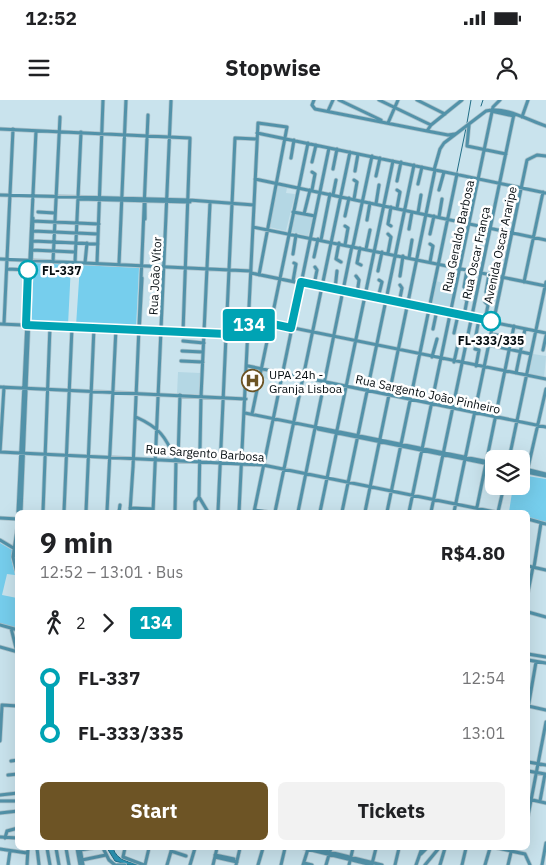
<!DOCTYPE html>
<html lang="en">
<head>
<meta charset="utf-8">
<style>
	:root { --surface:#fff; --page:#f2f2f2; --text:#202124; --muted:#757577; --accent:#6d5425 }
	body { margin:0; font-family:"IBM Plex Sans",sans-serif; background:var(--page); color:var(--text); height:100vh; display:flex; flex-direction:column; font-size:19px; white-space:nowrap }
	* { box-sizing:border-box; margin:0 }
	p { font-size:16px; color:var(--muted) }
	.icon { flex:none; width:28px; height:28px; fill:none; stroke:currentColor; stroke-width:2; stroke-linecap:round; stroke-linejoin:round }
	.map { position:relative; flex:1; overflow:hidden }
	.details { position:absolute; left:15px; top:410px; width:515px; height:340px; display:flex; flex-direction:column; background:var(--surface); border-radius:8px; box-shadow:0 5px 20px #0002 }
	.details>* { flex:none }
	.badge { padding:0 10px; border-radius:4px; font-size:18px; line-height:32px }
	.controls { position:absolute; left:485px; top:350px; display:grid; gap:10px }
	.controls a { display:grid; place-items:center; width:45px; height:45px; border-radius:8px; background:var(--surface); box-shadow:0 5px 20px #0002; font-size:25px }
	.map>.badge { position:absolute; translate:-50% -50%; box-shadow:0 0 0 2px #fff }
	.legs { display:flex; align-items:center; gap:8px; height:55px; padding:0 25px; font-size:16px }
	.legs p { margin-inline-start:auto }
	.headline { display:flex; align-items:center; justify-content:space-between; height:85px; padding:0 25px }
	h1 { font-size:28px; font-weight:700; line-height:38px }
	.primary-button { display:flex; gap:10px; margin-top:auto; padding:10px 25px }
	.primary-button a { flex:1; height:58px; border-radius:8px; background:var(--accent); color:#fff; font-size:20px; font-weight:700; line-height:58px; text-align:center }
	.primary-button a+a { background:var(--page); color:var(--text) }
	ul { padding:0 25px; list-style:none }
	li { display:flex; align-items:center; gap:18px; height:55px; font-size:19px }
	li i { display:grid; place-items:center; width:8px; height:100%; margin:0 6px; background:currentColor }
	li i::after { content:''; width:12px; height:12px; margin:-6px; border:4px solid; border-radius:50%; background:var(--surface) }
	li p { margin-inline-start:auto }
	li:first-child i { background:linear-gradient(#0000 50%,currentColor 0) }
	li:last-child i { background:linear-gradient(currentColor 50%,#0000 0) }
	.status { display:flex; justify-content:space-between; align-items:center; height:35px; padding:0 25px; background:var(--surface); direction:ltr }
	.status svg { height:14px; fill:currentColor }
	header { display:flex; justify-content:space-between; align-items:center; height:65px; padding:0 25px; background:var(--surface); font-size:22px; font-weight:700 }
	.map>svg:first-child { display:block }
	.built { fill:#b4d7e4 }
	.green { fill:#76ceed }
	.water { fill:#2c96b7; stroke:#216d86 }
	.lines { fill:none; stroke-linecap:round; stroke-linejoin:round }
	.stream { stroke:#216d86; stroke-width:1 }
	.minor-casing { stroke:#aac1ca; stroke-width:4.5 }
	.minor { stroke:#5292a9; stroke-width:3 }
	.line-1-casing { stroke:#fff; stroke-width:11 }
	.line-1 { stroke:#00a3b4; stroke-width:8 }
	.stop-1-dot { fill:#fff; stroke:#00a3b4; stroke-width:2.5 }
	.labels { text-anchor:middle; dominant-baseline:central; stroke-width:5; stroke-linejoin:round; paint-order:stroke }
	.street-label { font-size:12px; fill:#060e12; stroke:#fff }
	.stop-label { font-size:12px; font-weight:bold; fill:#060e12; stroke:#fff; text-anchor:start }
	.poi-label { font-size:12px; fill:#060e12; stroke:#fff; text-anchor:start }
</style>
</head>
<body>
<div class="status"><b>12:52</b><svg viewBox="0 0 49 12"><path d="M0 12V9h3v3zM5 12V6h3v6zM10 12V3h3v9zM15 12V0h3v12zM26 1h20v11H26zM47 4h2v5h-2z"/></svg></div>
<header><svg class="icon" aria-label="menu" viewBox="0 0 24 24"><path d="M4 6h16M4 12h16M4 18h16"/></svg>Stopwise<svg class="icon" aria-label="person" viewBox="0 0 24 24"><circle cx="12" cy="8" r="4"/><path d="M4 21q1-7 8-7t8 7"/></svg></header>
<div class="map">
<svg width="546" height="765" viewBox="0 0 546 765">
	<rect width="100%" height="100%" fill="#c9e3ed"/>
	<!-- built -->
	<path class="built" d="M278 86 287 88 286 93 295 94 286 131 269 127Z
		M295 112 313 117 308 136 292 132Z
		M436 181 454 186 448 211 431 206Z
		M533 254 546 256 544 278 529 275Z
		M250 269 259 271 254 293 248 292Z
		M263 270 280 274 279 280 261 278Z
		M178 272 200 273 199 294H177Z"/>
	<!-- green -->
	<path class="green" d="M34 163 71 165 68 225 31 224Z
		M80 165 139 168 136 228 76 226Z
		M521 375 546 379V422L528 418V412H509L513 386H521Z
		M0 443 12 450 11 458 15 475 7 474 2 495 17 498V529L0 524Z"/>
	<!-- water -->
	<path class="water" d="M107 748H113C117 761 129 762 142 765H129L115 761Z"/>
	<g class="lines">
		<!-- stream -->
		<path class="stream" d="M481 6 483 0
			M467 23 471 0
			M457 72 466 28"/>
		<defs>
			<path id="minor" d="M314 0 312 5 315 9 427 31 448 35 455 34
				M339 0 381 20
				M379 0 431 25
				M417 0 445 14
				M328 11 333 0
				M491 11 514 16
				M522 17 528 0
				M388 23 398 0
				M469 25 467 46 506 54
				M0 29 190 38 183 232
				M427 31 431 25 462 0
				M257 33 546 93
				M291 58 294 40
				M312 62 316 45
				M333 69 337 49
				M434 70 440 49 444 43 486 11C505 6 528 20 546 26
				M355 71 358 54
				M312 72 315 74 312 90
				M376 76 380 58
				M255 79 546 140
				M354 80 357 82 354 99
				M397 81 401 62
				M418 84 422 67
				M397 90 400 92 397 108
				M439 90 444 72
				M0 95 189 100 254 105
				M333 95 336 80
				M79 99 190 102
				M376 104 379 85
				M391 107 388 124 391 126
				M38 112 55 113
				M293 112 315 116
				M418 113 421 95
				M304 114 310 90
				M345 116 349 98
				M439 117 442 99
				M145 119V98
				M367 120 370 103
				M32 121 99 124
				M253 127 546 186
				M409 129 412 112
				M33 131 98 134
				M430 134 434 116
				M321 140 330 94
				M33 141 98 144
				M339 143 336 159 341 162
				M430 144 433 146 430 162
				M345 145 348 128 345 126
				M353 146 372 56
				M360 148 357 163 361 165
				M366 149 370 130
				M32 150 75 152
				M388 153 391 137 388 134
				M293 154 296 135
				M314 157 318 139
				M409 158 412 140
				M0 159 251 171
				M53 162 60 17
				M75 163 81 32
				M85 163 87 143
				M97 164 103 0
				M119 164 126 0
				M7 169 29 170
				M378 171 382 152
				M251 173 546 233
				M356 176 359 180 357 194
				M400 176 403 156
				M293 181 296 164 294 163
				M524 182 543 92
				M314 185 317 170 315 167
				M335 189 337 171
				M467 189 464 187 467 170
				M486 192 489 174
				M378 198 382 182 379 180
				M485 202 488 205 485 220
				M399 203 402 188 400 185
				M464 216 467 200 464 198
				M249 219 546 279
				M479 219 476 235 480 237
				M0 224 249 235
				M4 224 13 29
				M433 229 437 210
				M454 233 458 215
				M139 234 142 178
				M491 234 512 238
				M183 241 204 243
				M489 245 531 254
				M475 249 479 250 476 266
				M543 250 546 236
				M182 251 203 252
				M432 257 437 239
				M181 261 203 262
				M454 262 458 244
				M248 266 546 327
				M516 273 525 229
				M0 287 246 299
				M245 313 494 363
				M252 314 308 43
				M136 317C160 328 165 336 176 360
				M318 329 494 365
				M0 352 263 365 495 412
				M0 352 4 287
				M509 359 546 182
				M178 360 180 295
				M133 368 148 15
				M521 368 546 374
				M521 371 546 376
				M527 372 546 289
				M199 397 201 297 210 103
				M199 397 208 412
				M130 408 153 409
				M255 410 267 412
				M18 412 36 31
				M21 412 33 118
				M43 412 50 226
				M64 412 72 227
				M86 412 94 227
				M107 412 116 228
				M119 412 120 405
				M130 412 133 367
				M153 412 171 1
				M175 412 176 360
				M195 412V402L199 397
				M218 412 235 38 257 39
				M239 412 258 23 287 27 259 175
				M254 412 329 48
				M275 412 350 52
				M298 412 352 146
				M320 412 393 61
				M342 412 414 65
				M365 412 435 70
				M387 412 457 74
				M409 412 493 7 500 0
				M431 412 514 14
				M454 412 527 60 537 55 546 56
				M476 412 514 226
				M498 412 504 386
				M0 418 18 419
				M528 419 546 424
				M18 423 13 457 18 477
				M0 440 15 449
				M18 447 16 456 18 466
				M528 466 546 470
				M534 467 541 423
				M528 492 533 467
				M528 512 546 517
				M0 525 18 530
				M11 528 17 552
				M0 547 18 552
				M528 554 546 557
				M528 560 546 563
				M528 606 546 610
				M528 608 536 562
				M0 641 2 605 18 606
				M11 661 18 660
				M528 662 546 665
				M528 671 545 674
				M8 675 18 674
				M0 695 18 693
				M528 699 546 703
				M0 701H18
				M540 701 545 674
				M0 713 18 711
				M528 716 546 622
				M0 737 18 738
				M5 738 7 731 18 728
				M37 748 39 765
				M47 748 50 765
				M56 748 59 765
				M66 748 69 765
				M77 748 80 765
				M80 748 83 765
				M103 748 109 760 115 765
				M125 748 123 757 144 765
				M303 748 372 765
				M313 748 382 765
				M497 748 525 754 530 765
				M0 749 27 753
				M80 750 93 748
				M171 751 186 756
				M421 754 427 748
				M215 755 234 759
				M215 757 237 762
				M82 760 106 755
				M304 763 312 765
				M372 764 376 748
				M8 765 10 751
				M27 765 28 748
				M117 765H125
				M145 765 149 748
				M167 765 172 748
				M190 765 195 748
				M213 765 217 748
				M236 765 240 748
				M258 765 263 748
				M281 765 285 748
				M303 765 308 749
				M326 765 331 748
				M349 765 353 748
				M395 765 399 748
				M416 765 422 748
				M425 765 439 748
				M440 765 445 748
				M462 765 466 748
				M485 765 490 748
				M508 765 512 748
				M542 765 546 743"/>
		</defs>
		<!-- minor casing -->
		<use href="#minor" class="minor-casing"/>
		<!-- minor -->
		<use href="#minor" class="minor"/>
	</g>
	<g class="lines">
		<defs>
			<path id="line-1" d="M28 170 26 225 249 235 250 219 291 228 301 182 491 221"/>
		</defs>
		<!-- line-1 casing -->
		<use href="#line-1" class="line-1-casing"/>
		<!-- line-1 -->
		<use href="#line-1" class="line-1"/>
	</g>
	<!-- icons -->
	<defs>
		<symbol id="hospital-ring" viewBox="-11 -11 22 22"><circle r="9.5" fill="#fff" stroke="#6d5425" stroke-width="1.5"/><path d="M-5-5h3v3.5h4V-5h3V5h-3V1.5h-4V5h-3Z" fill="#6d5425"/></symbol>
	</defs>
	<g fill-rule="evenodd">
		<use href="#hospital-ring" x="240" y="268" width="25" height="25"/>
	</g>
	<!-- markers -->
	<g class="stop-1-dot">
		<circle cx="28" cy="170" r="9"/>
		<circle cx="491" cy="221" r="9"/>
	</g>
	<g class="labels">
		<!-- street labels -->
		<g class="street-label">
			<text transform="translate(458 136) rotate(-78)">Rua Geraldo Barbosa</text>
			<text transform="translate(500 145) rotate(-78)">Avenida Oscar Araripe</text>
			<text transform="translate(476 153) rotate(-78)">Rua Oscar França</text>
			<text transform="translate(155 176) rotate(-87)">Rua João Vítor</text>
			<text transform="translate(428 294) rotate(12)">Rua Sargento João Pinheiro</text>
			<text transform="translate(205 353) rotate(4)">Rua Sargento Barbosa</text>
		</g>
		<!-- stop labels -->
		<g class="stop-label">
			<text x="42" y="170">FL-337</text>
			<text x="491" y="240" text-anchor="middle">FL-333/335</text>
		</g>
		<!-- poi labels -->
		<g class="poi-label">
			<text x="269" y="274">UPA 24h -<tspan x="269" dy="14">Granja Lisboa</tspan></text>
		</g>
	</g>
</svg>
<div class="controls">
<a><svg class="icon" aria-label="layers" viewBox="0 0 24 24"><path d="M12 4l9 5-9 5-9-5zM3 14l9 5 9-5"/></svg></a>
</div>
<b class="badge" style="left:249px;top:225px;background:#00a3b4;color:#fff">134</b>
<section class="details">
<div class="headline"><div><h1>9 min</h1><p>12:52 – 13:01 · Bus</p></div><b>R$4.80</b></div>
<div class="legs"><svg class="icon" aria-label="walk" viewBox="0 0 24 24"><circle cx="13" cy="4" r="2"/><path d="M13 8l-2 6 4 7M11 14l-3 7M7 12l3-4h3l4 4"/></svg>2<svg class="icon" aria-label="forward" viewBox="0 0 24 24"><path d="M9 5l7 7-7 7"/></svg><b class="badge" style="background:#00a3b4;color:#fff">134</b></div>
<ul>
<li><i style="color:#00a3b4"></i><b>FL-337</b><p>12:54</p></li>
<li><i style="color:#00a3b4"></i><b>FL-333/335</b><p>13:01</p></li>
</ul>
<div class="primary-button"><a>Start</a><a>Tickets</a></div>
</section>
</div>
</body>
</html>
